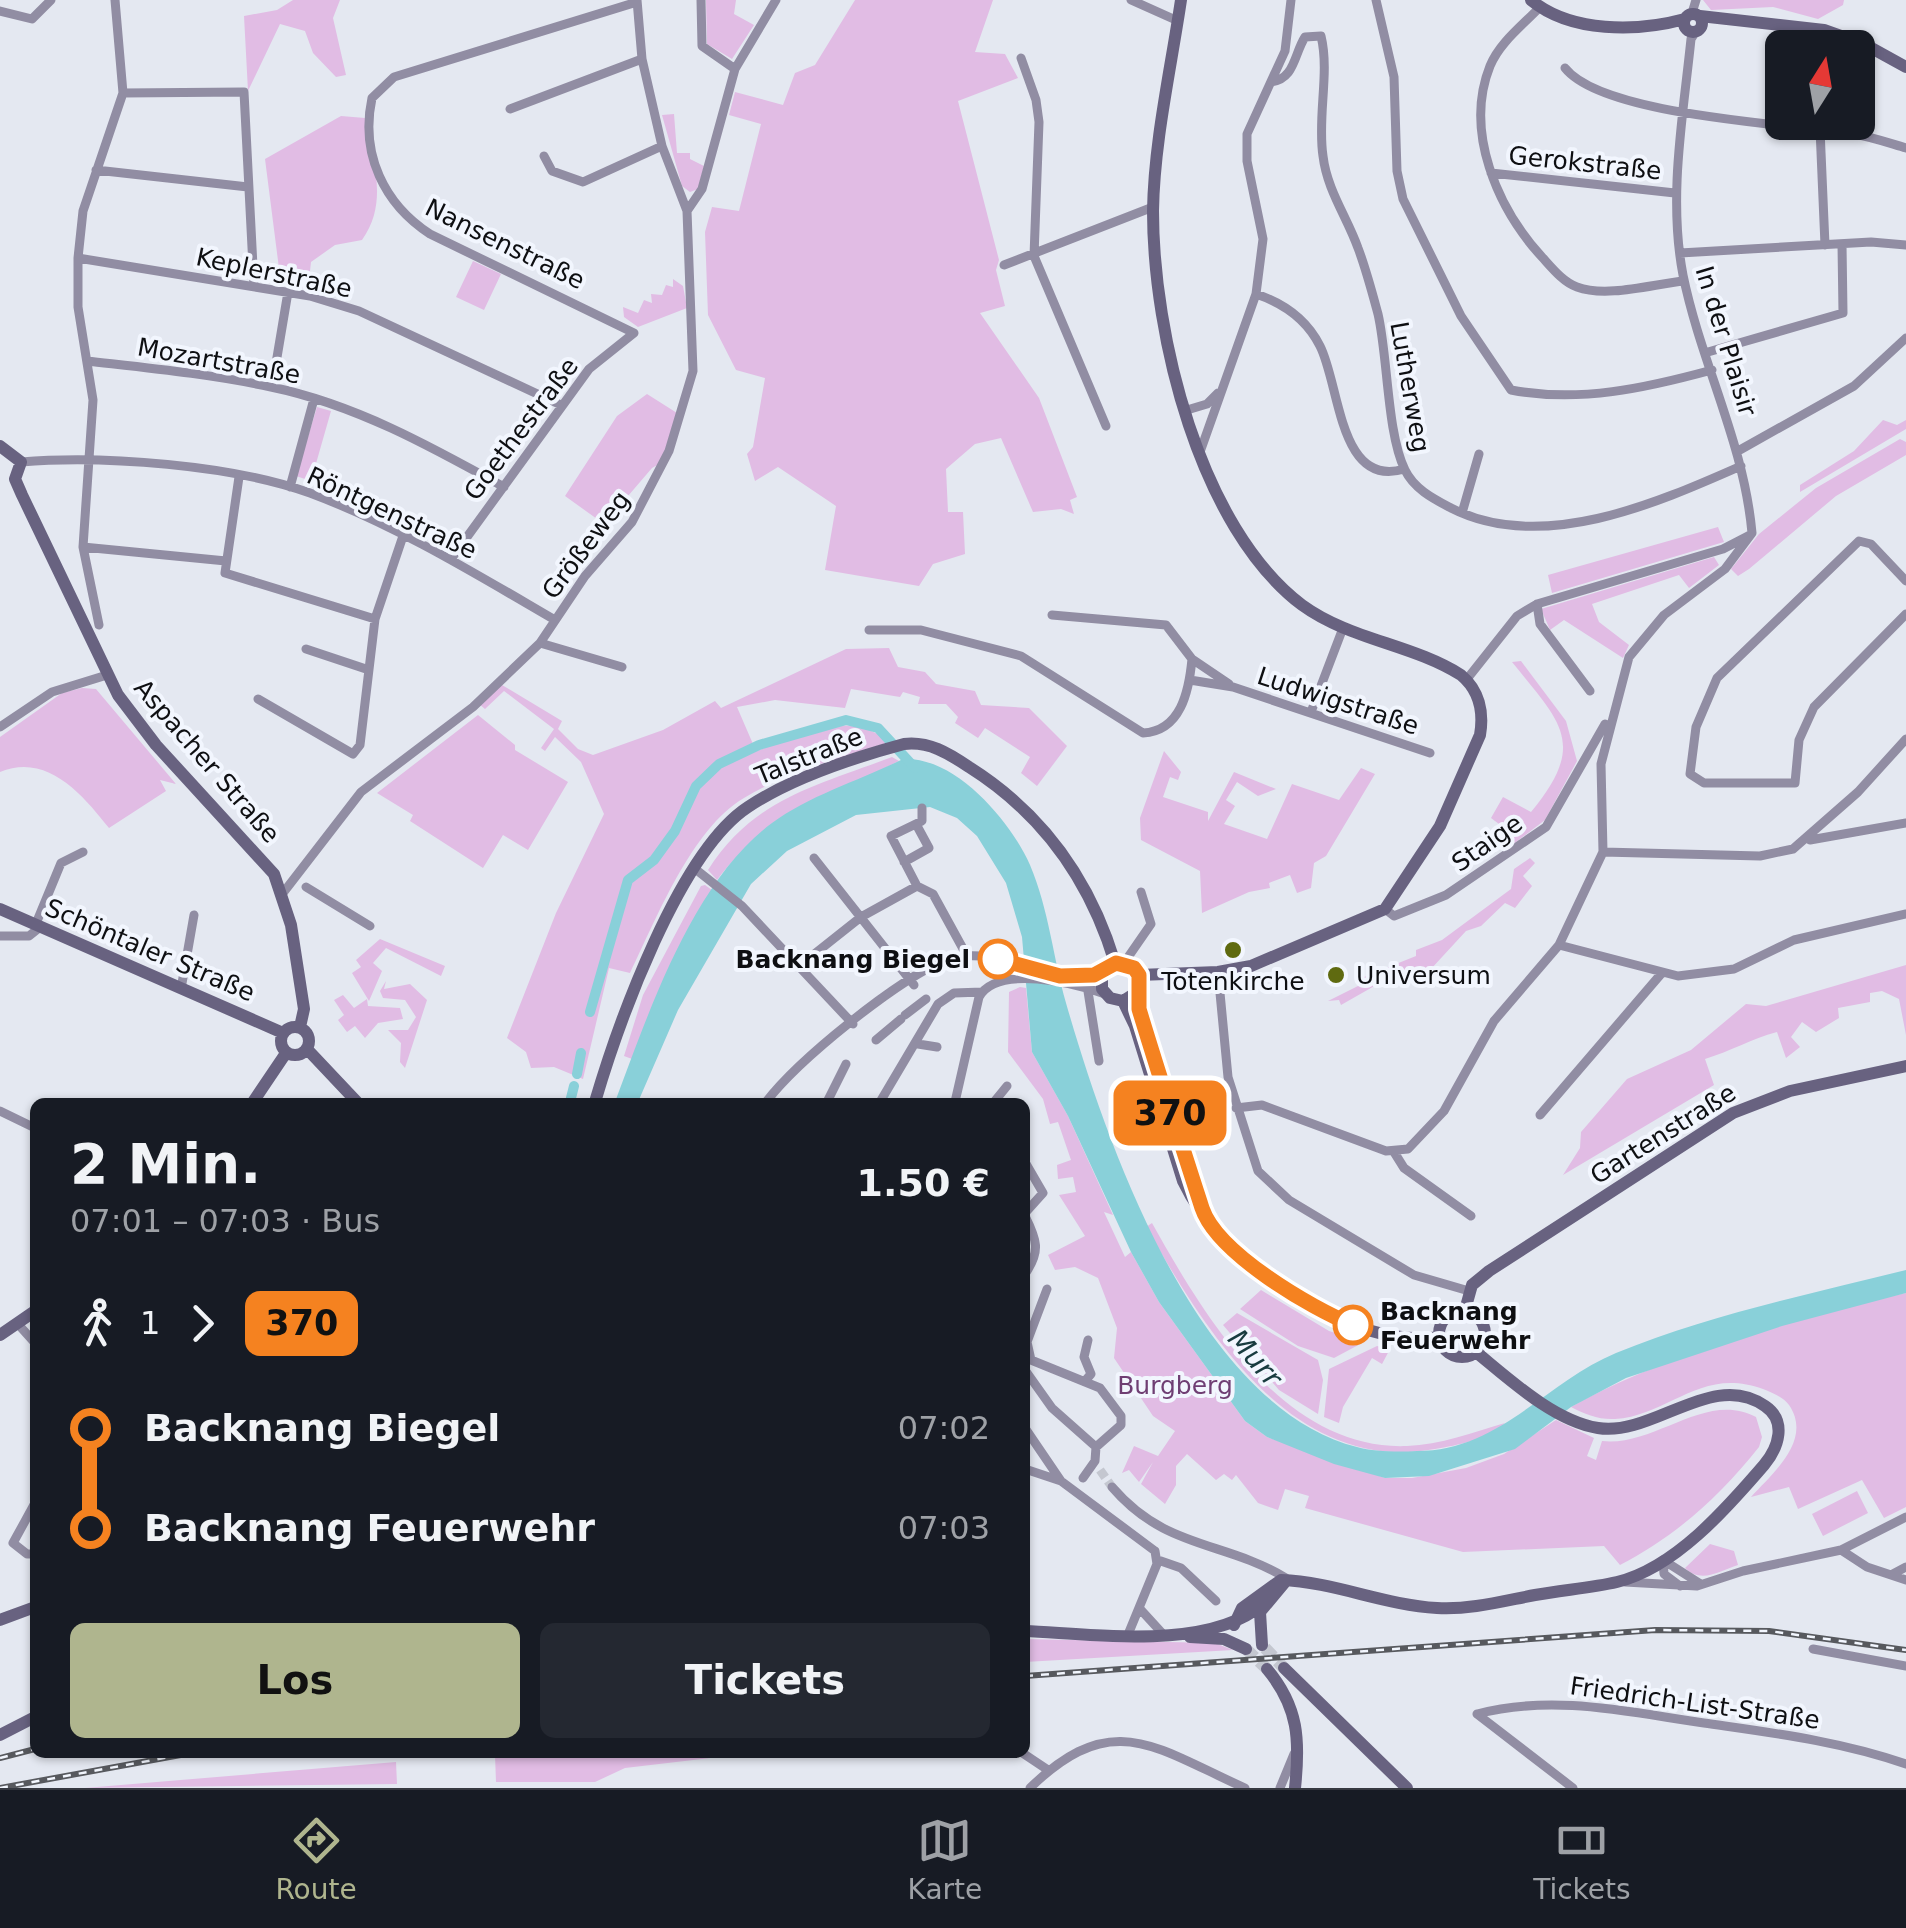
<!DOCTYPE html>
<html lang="de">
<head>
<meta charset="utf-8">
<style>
	:root { --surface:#171b24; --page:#242831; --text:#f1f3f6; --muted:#9ea1a6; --line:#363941; --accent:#afb58e }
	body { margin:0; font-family:"DejaVu Sans",sans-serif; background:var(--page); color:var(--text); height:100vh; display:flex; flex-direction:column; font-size:38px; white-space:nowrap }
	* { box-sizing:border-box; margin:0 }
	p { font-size:32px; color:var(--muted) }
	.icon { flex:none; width:55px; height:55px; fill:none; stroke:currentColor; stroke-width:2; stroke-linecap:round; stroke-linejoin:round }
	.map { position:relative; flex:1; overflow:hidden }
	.details { position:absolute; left:30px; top:1098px; width:1000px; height:660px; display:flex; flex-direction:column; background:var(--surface); border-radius:15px; box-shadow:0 2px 8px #0004 }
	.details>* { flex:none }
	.badge { padding:0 20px; border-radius:15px; font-size:35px; line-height:65px }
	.needle { width:65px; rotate:11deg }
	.fabs { position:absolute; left:1765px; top:30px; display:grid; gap:20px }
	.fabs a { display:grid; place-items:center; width:110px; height:110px; border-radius:15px; background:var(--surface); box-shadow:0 2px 8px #0004; font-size:50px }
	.map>.badge { position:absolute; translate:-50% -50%; box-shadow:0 0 0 5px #fff }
	.legs { display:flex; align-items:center; gap:15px; height:110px; padding:0 40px; font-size:32px }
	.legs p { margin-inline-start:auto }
	.summary { display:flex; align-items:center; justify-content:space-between; height:170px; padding:0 40px }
	h1 { font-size:55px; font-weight:800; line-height:75px }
	.cta { display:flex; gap:20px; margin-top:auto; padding:20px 40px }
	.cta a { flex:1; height:115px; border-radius:15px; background:var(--accent); color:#111; font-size:40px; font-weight:800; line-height:115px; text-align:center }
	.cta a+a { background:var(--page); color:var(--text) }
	ul { padding:0 40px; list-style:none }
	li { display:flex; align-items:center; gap:35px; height:100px; font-size:38px }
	li i { display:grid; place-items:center; width:15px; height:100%; margin:0 12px; background:currentColor }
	li i::after { content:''; width:25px; height:25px; margin:-12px; border:8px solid; border-radius:50%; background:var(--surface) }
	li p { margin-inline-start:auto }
	li:first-child i { background:linear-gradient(#0000 50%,currentColor 0) }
	li:last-child i { background:linear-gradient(currentColor 50%,#0000 0) }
	.tab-bar { display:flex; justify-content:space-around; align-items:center; height:140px; border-top:2px solid var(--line); background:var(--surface); font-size:28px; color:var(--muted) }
	.tab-bar a { display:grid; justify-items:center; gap:5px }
	.tab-bar .active { color:var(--accent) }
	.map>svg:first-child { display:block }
	.green { fill:#e1bce4 }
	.water { fill:#89d0d9 }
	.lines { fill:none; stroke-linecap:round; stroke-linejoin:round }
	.canal { stroke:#89d0d9; stroke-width:10 }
	.street-tunnel { stroke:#c4c7d0; stroke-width:9; stroke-dasharray:9 4.5; stroke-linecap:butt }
	.secondary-tunnel { stroke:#c4c7d0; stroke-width:12; stroke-dasharray:12 6; stroke-linecap:butt }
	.street { stroke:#918da3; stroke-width:9 }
	.secondary { stroke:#686280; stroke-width:12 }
	.rail-casing { stroke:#57595e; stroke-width:6 }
	.rail { stroke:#f2f6fe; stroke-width:2.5; stroke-dasharray:8; stroke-linecap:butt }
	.line-1-casing { stroke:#fff; stroke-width:22 }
	.line-1 { stroke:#f58220; stroke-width:15 }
	.poi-dot { fill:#5f6a10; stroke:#f2f6fe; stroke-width:4 }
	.stop-1-dot { fill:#fff; stroke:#f58220; stroke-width:5 }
	.labels { text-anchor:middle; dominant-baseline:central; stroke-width:8; stroke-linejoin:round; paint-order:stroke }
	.street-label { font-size:25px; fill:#0e0f12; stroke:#f2f6fe }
	.stop-label { font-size:25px; font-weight:bold; fill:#0e0f12; stroke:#f2f6fe; text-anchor:end }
	.poi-label { font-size:25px; fill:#0e0f12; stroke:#f2f6fe; text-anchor:start }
	.park-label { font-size:25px; fill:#6f3e73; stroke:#f2f6fe }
	.water-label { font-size:28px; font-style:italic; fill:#183b3f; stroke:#f2f6fe }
</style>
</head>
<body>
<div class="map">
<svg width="1906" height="1788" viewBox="0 0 1906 1788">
	<rect width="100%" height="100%" fill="#e4e8f1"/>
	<!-- green -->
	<path class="green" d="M293 0H340L333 18 346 75 336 77 313 53 305 31 280 24 248 91 244 16 277 10Z
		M706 0H736L734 14 754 25 732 59 707 44Z
		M855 0H993L975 52 1005 54 1018 78 958 101 999 260 996 270 1005 306 980 313 1039 398 1077 497 1070 500 1074 514 1061 509 1033 512 1001 438 975 444 946 469 948 512H963L965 554 933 564 919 586 825 570 836 506 778 467 755 481 747 454 753 447 765 378 736 370 708 315 705 232 712 207 739 211 761 124 729 115 735 92 783 105 795 73 815 65Z
		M1703 0H1844L1843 5 1818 19 1773 7 1711 10Z
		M674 114 677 153H690V159L704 166 698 189 690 192 682 186 662 115Z
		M341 116 365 118C373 161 389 202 362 240L335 245 311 262 308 289 281 284 265 159Z
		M473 261 501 274 484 310 456 297Z
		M673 279 683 286 687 308 638 327 624 317 623 307 638 313 644 300 652 303 651 294 662 295 666 285 673 287Z
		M647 394 677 413 661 463 652 468 604 524 565 496 617 416Z
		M317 407 331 411 311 481 296 476Z
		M1883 420 1897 425 1906 420V429L1800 492V485L1854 451Z
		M1900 439 1906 442V455L1836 496 1749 569 1738 576 1731 569 1759 534 1816 488Z
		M1718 527 1724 542 1552 593 1548 575Z
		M1714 557 1719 565 1689 588 1679 575 1592 604 1599 622 1629 645 1623 658 1564 620 1550 630 1541 609Z
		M889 648 898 667 925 672 936 684 975 691 981 705 1029 708 1067 746 1037 786 1021 773 1030 757 985 728 978 738 955 723 958 717 946 704H918L920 697 903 692 900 697 851 689 845 708 775 700 737 707 756 751C801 736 847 707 889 742 841 758 788 771 744 798 691 829 656 920 630 973L609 968 583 1079 554 1067 531 1068 526 1052 507 1038 556 913 604 814 581 762 555 737 545 751 541 748 554 729 504 691 485 709 479 704 502 685 562 721 558 729 578 749 593 755 663 730 715 701 721 708 846 649Z
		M1521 661 1566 721 1577 761 1545 820 1512 845 1498 834 1503 827 1491 818 1503 797 1531 812C1588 743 1561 723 1512 662Z
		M82 688 96 689 176 784 160 780 166 791 109 828C83 795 47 752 0 772V737L62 693Z
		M478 715 515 745V750L568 782 528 850 503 835 483 868 410 821 413 815 377 793Z
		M1164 751 1181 772 1178 780 1170 777 1163 797 1208 812V821L1234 772 1276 789 1258 796 1237 782 1226 800 1235 806 1224 824 1267 839 1292 784 1339 800 1361 768 1375 774 1326 856 1314 863 1311 888 1297 893 1290 875 1269 883 1270 888 1249 892 1202 913 1200 871 1141 840 1140 818Z
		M892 757 899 761C831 795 764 817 717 880L708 870C754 798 816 786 892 757Z
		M1530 858 1535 863 1523 876 1532 886 1515 908 1505 903 1481 926 1466 931 1419 982 1399 972 1341 1005 1339 1000 1328 1001 1362 984 1361 978 1416 956V950L1442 940 1511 889 1514 869Z
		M705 885 712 890 685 938 632 1059 624 1056 643 995 701 886Z
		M380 939 445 966 441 976 386 948 373 963 382 971 369 1001 352 973 361 967 356 960Z
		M1906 965V1035L1899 999 1882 991 1870 993V1002L1838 1008 1839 1018 1816 1032 1802 1022 1791 1037 1800 1047 1786 1058 1777 1032C1751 1039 1731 1051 1705 1059L1714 1085 1563 1175 1580 1148 1581 1132 1627 1079 1691 1050 1746 1004 1766 1006Z
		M386 981 384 989 410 984 427 1000 405 1068 400 1062 401 1043 388 1030H408L416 1017 405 1000 383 998 380 991Z
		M1020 987 1026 988 1032 1052 1068 1116 1113 1215 1104 1212 1125 1257 1131 1252 1159 1302 1245 1421 1267 1437 1385 1478H1412L1466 1468 1504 1454 1556 1420 1594 1438 1587 1456 1596 1460 1602 1441C1655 1447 1706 1390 1756 1417L1762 1437 1759 1447C1719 1497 1676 1536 1620 1565L1604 1546 1463 1552 1305 1508 1309 1496 1285 1489 1278 1510 1258 1503 1236 1475 1232 1480 1224 1474 1216 1480 1187 1454 1176 1466V1485L1165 1504 1141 1484 1153 1462 1139 1482 1129 1470 1122 1473 1134 1446 1158 1456 1175 1431 1153 1416 1114 1358 1117 1328 1098 1278 1075 1267 1055 1270 1048 1255 1085 1236 1059 1195 1076 1192 1073 1177 1058 1179 1057 1165 1071 1160 1058 1122 1050 1124 1043 1099 1008 1052 1009 992Z
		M343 995 354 1008 367 999 368 1006 400 1008 403 1019 378 1023 365 1038 355 1026 347 1032 338 1020 344 1015 334 1000Z
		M1152 1223C1204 1316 1284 1451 1407 1446 1440 1445 1474 1432 1505 1423 1487 1440 1458 1445 1435 1449 1292 1475 1206 1331 1146 1227Z
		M1261 1290 1329 1331 1364 1342 1334 1358 1298 1346 1240 1309Z
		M1906 1293V1507L1884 1518 1862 1480 1798 1509 1789 1487 1751 1497C1773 1473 1813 1440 1789 1405 1783 1397 1773 1393 1763 1389 1701 1366 1670 1415 1615 1419 1599 1420 1585 1414 1571 1407 1660 1356 1805 1315 1906 1293Z
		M1237 1313 1318 1360 1323 1380 1318 1414 1279 1390 1223 1325Z
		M1377 1346 1390 1349 1382 1364 1372 1358 1343 1407 1339 1423 1324 1417 1329 1369Z
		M1857 1491 1868 1513 1823 1536 1812 1514Z
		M1710 1544 1734 1551 1738 1565C1720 1571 1701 1584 1685 1568Z
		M1025 1639 1215 1643 1233 1650 1025 1662Z
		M532 1753V1752L753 1753 625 1768 595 1782H496L495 1755Z
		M396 1762 397 1784 85 1788Z"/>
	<!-- water -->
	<path class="water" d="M903 759C956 756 1011 822 1030 865 1049 910 1053 957 1066 1003 1107 1145 1197 1406 1357 1447 1375 1452 1399 1452 1417 1451 1499 1451 1546 1382 1616 1353 1709 1315 1810 1294 1906 1270V1293L1782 1326 1626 1378 1571 1407 1515 1449 1429 1476 1385 1478 1334 1464 1267 1437 1245 1421 1159 1302 1131 1252 1068 1116 1032 1052 1022 937 1006 883 977 836 957 818 930 807 856 815 787 851 751 884 678 1010 638 1102H615C649 1012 692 882 772 823 810 795 861 780 903 759Z"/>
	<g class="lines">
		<!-- canal -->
		<path class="canal" d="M590 1012 628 880 654 860 675 831 696 786 719 764 759 745 846 720 878 728 915 768
			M577 1074 581 1053
			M570 1102 574 1086"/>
		<!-- street-tunnel -->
		<path class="street-tunnel" d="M1100 1470 1112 1487"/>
		<!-- secondary-tunnel -->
		<path class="secondary-tunnel" d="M1265 1648 1284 1668
			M1246 1649 1267 1669"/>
		<!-- street -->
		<path class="street" d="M701 0 702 46 735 69
			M1131 0 1178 21
			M1376 0 1394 77 1397 171 1403 199 1461 316 1511 390C1579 403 1646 388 1712 370
			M1540 7C1523 25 1500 42 1490 66 1464 131 1497 208 1542 257 1552 268 1563 282 1577 287 1607 298 1653 284 1684 281
			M0 11 32 19 51 0
			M1692 13 1696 0
			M1696 31 1691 39C1683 117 1668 197 1683 275 1701 363 1744 443 1752 533
			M1021 58 1036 100 1039 122 1034 256 1106 426
			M1565 68C1603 116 1791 124 1854 134 1872 137 1889 143 1906 148
			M1271 82C1295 79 1294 54 1305 37L1321 36C1330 73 1317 117 1323 156 1327 190 1347 217 1358 248 1366 269 1372 292 1378 314 1388 357 1387 434 1405 470 1414 489 1434 499 1451 508 1541 554 1655 504 1741 466
			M123 93 244 92 254 286
			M510 109 642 59
			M1820 129 1825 245
			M544 156 552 171 583 182 662 146
			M96 170 248 187
			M1491 173 1675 193
			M687 211 702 189 735 69 776 0
			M1680 253 1871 242 1906 245
			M78 258 310 296 359 311 561 405
			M1004 265 1153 207
			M1256 294C1283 303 1307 320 1320 346 1340 385 1339 489 1404 469
			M1708 352 1843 313 1842 244
			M87 361C148 368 210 374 271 387 354 404 430 446 504 487
			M272 387 288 292
			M1187 410 1207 404 1218 393
			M1738 451 1854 386 1906 338
			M1200 452 1256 294 1263 239 1247 161V134L1285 51 1291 0
			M21 462C103 455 233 465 310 493 396 525 476 574 555 620
			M239 477 225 573 375 619
			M290 487 314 399
			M1462 513 1479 454
			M83 547 226 561
			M451 559 589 369 634 333 430 234C384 204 360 154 372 98L394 77 637 2
			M1906 581 1871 544 1859 541 1717 678 1696 727 1690 774 1704 783H1795L1799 740 1814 707 1906 614
			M1537 604 1540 624 1590 691
			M1052 615 1166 625 1192 659 1229 684
			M99 625 83 547 93 400 78 307V258L83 211 123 93 115 0
			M869 630H921L1021 656 1143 733C1181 731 1189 691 1192 659
			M540 643 622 667
			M306 649 366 669
			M1467 679 1517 616 1537 604 1723 549 1750 535
			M1190 680 1233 687 1430 753
			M258 699 353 754 360 745 375 619 403 536
			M1311 712 1343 628
			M0 727 52 692 107 675
			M1810 840 1906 823
			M1603 852 1760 856 1793 849 1858 792 1906 739
			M814 858 914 985
			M904 862 929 848 916 824
			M694 868 742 906 853 1024
			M917 886 891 836 922 821V808
			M306 887 370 926
			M283 893 361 792 473 707 540 643 585 576 632 522 669 451 693 371 687 211 662 146 642 59 637 0
			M1385 909 1394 916 1446 895 1546 827 1605 724
			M35 926 61 863 83 852
			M0 936H29L39 928
			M1559 945 1678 976 1734 969 1794 940 1906 914
			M1124 963 1151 924 1141 892
			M798 967 861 917 917 886 933 894 967 956
			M1218 972 1228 1077 1258 1171 1289 1200 1414 1275 1469 1291
			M1087 985 1099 1061
			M181 989 194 915
			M905 1015 926 999
			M876 1040 901 1019
			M918 1044 937 1047
			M766 1102C799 1059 896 981 945 960 959 955 976 955 991 957 1030 964 1060 983 1102 973
			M827 1102 846 1064
			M880 1102 938 1004 954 993 982 992
			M955 1102 979 997C997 964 1075 983 1105 994
			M994 1102 1007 1086
			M1236 1108 1262 1105 1386 1151 1408 1149 1444 1111 1494 1021 1559 945 1603 852 1601 764 1629 657 1664 615 1725 569 1752 533
			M0 1111 35 1128
			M1540 1115 1661 974
			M1394 1152 1404 1168 1471 1216
			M1025 1162 1043 1193 1025 1213
			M1025 1216C1037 1240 1041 1251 1025 1274
			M1047 1289 1027 1342 1031 1360 1100 1388 1121 1416V1425L1096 1447 1095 1461 1083 1478
			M17 1323 35 1343
			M1025 1370 1052 1408 1096 1447
			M1085 1381 1091 1374 1084 1357 1088 1340
			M1025 1428 1061 1481
			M1025 1469 1061 1481 1155 1551
			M1112 1487C1166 1550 1223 1540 1286 1578
			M35 1503 13 1543 27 1554H35
			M1841 1550 1867 1567 1906 1580
			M1158 1560 1181 1568 1216 1601
			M1663 1560 1699 1583
			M1663 1560 1664 1574 1680 1586
			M1891 1575 1906 1567
			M1625 1582 1697 1586 1743 1571 1841 1550 1906 1517
			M1141 1610 1162 1633
			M1127 1637 1157 1564 1155 1551
			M1813 1649 1906 1666
			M1477 1714C1553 1694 1628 1712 1704 1723 1773 1733 1840 1741 1906 1764
			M1477 1714 1573 1788
			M1021 1752 1048 1770
			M1030 1788C1113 1707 1155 1748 1245 1788
			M1280 1788 1294 1754"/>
		<!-- secondary -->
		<path class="secondary" d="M1531 0C1571 33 1637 32 1685 19
			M1684 23a9 9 0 1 1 18 0a9 9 0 1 1-18 0Z
			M1700 16 1824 30 1866 45 1906 67
			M0 446 21 462 15 479 22 495 118 695 156 745 274 874 291 925 304 1009 300 1027
			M0 909 283 1033
			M1139 975 1218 972 1251 966 1385 909 1440 826 1480 735C1484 712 1479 690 1461 675 1412 644 1350 640 1302 605 1199 527 1153 334 1153 211 1154 142 1171 68 1181 0
			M1137 992 1123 1001 1110 998 1102 989V973L1112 964 1124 963 1139 975 1137 1001 1163 1091
			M1123 1001 1135 1026 1183 1181C1221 1263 1346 1349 1439 1337
			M281 1041a14 14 0 1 1 28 0a14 14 0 1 1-28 0Z
			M307 1049 357 1102
			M253 1102 286 1053
			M595 1102C618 1024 679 852 748 807 793 777 852 758 904 744 929 741 948 753 969 767 1042 813 1090 880 1115 963
			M1170 1115 1201 1206
			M1465 1310 1472 1285 1489 1271 1733 1113 1790 1091 1906 1066
			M1439 1334a23 23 0 1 1 46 0a23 23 0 1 1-46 0Z
			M0 1335 35 1311
			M0 1620 35 1607
			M1234 1625 1242 1608 1281 1580C1334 1582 1384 1605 1437 1608 1470 1610 1503 1601 1535 1595 1562 1590 1591 1588 1617 1582 1675 1568 1727 1508 1764 1465 1779 1447 1787 1421 1765 1406 1713 1369 1653 1437 1598 1428 1554 1421 1509 1379 1476 1352
			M1025 1631C1093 1634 1209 1651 1263 1604
			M1190 1637 1224 1639 1246 1649
			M1262 1645 1260 1612 1286 1581
			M1284 1668 1407 1788
			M1267 1669C1299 1707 1300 1741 1295 1788
			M0 1735 35 1717"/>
		<defs>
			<path id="rail" d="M1025 1676 1655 1630 1769 1631 1906 1650
				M0 1758 35 1749
				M0 1788 197 1752"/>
		</defs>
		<!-- rail casing -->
		<use href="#rail" class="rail-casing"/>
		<!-- rail -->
		<use href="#rail" class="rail"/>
	</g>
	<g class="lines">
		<defs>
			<path id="line-1" d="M998 959 1060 976 1094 975 1116 963 1134 968 1139 975V1009C1159 1075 1181 1143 1202 1208 1217 1253 1311 1308 1353 1325"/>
		</defs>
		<!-- line-1 casing -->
		<use href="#line-1" class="line-1-casing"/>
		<!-- line-1 -->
		<use href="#line-1" class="line-1"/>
	</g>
	<!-- markers -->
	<g class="poi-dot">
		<circle cx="1233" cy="950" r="10"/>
		<circle cx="1336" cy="975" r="10"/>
	</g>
	<g class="stop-1-dot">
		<circle cx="998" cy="959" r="18"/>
		<circle cx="1353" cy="1325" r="18"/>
	</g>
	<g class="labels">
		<!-- street labels -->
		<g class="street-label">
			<text transform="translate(1585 163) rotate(6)">Gerokstraße</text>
			<text transform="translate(505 244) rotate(26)">Nansenstraße</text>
			<text transform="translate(274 273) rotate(12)">Keplerstraße</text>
			<text transform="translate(1726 341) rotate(73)">In der Plaisir</text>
			<text transform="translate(219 361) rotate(10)">Mozartstraße</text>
			<text transform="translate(1410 387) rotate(80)">Lutherweg</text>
			<text transform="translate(521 429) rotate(-53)">Goethestraße</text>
			<text transform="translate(392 513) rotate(25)">Röntgenstraße</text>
			<text transform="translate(586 545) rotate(-53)">Größeweg</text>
			<text transform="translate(1338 701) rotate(18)">Ludwigstraße</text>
			<text transform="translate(809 756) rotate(-22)">Talstraße</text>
			<text transform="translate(207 761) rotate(49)">Aspacher Straße</text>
			<text transform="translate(1487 843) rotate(-35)">Staige</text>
			<text transform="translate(150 950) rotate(23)">Schöntaler Straße</text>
			<text transform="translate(1663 1134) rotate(-32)">Gartenstraße</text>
			<text transform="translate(1695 1703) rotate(8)">Friedrich-List-Straße</text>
		</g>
		<!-- stop labels -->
		<g class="stop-label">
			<text x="970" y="959">Backnang Biegel</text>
			<text x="1380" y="1311" text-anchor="start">Backnang<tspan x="1380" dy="29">Feuerwehr</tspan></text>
		</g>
		<!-- poi labels -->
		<g class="poi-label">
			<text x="1356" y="975">Universum</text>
			<text x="1233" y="981" text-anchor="middle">Totenkirche</text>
		</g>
		<!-- park labels -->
		<g class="park-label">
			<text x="1175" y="1385">Burgberg</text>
		</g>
		<!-- water labels -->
		<g class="water-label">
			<text transform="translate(1255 1358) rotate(49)">Murr</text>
		</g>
	</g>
</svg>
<div class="fabs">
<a><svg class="needle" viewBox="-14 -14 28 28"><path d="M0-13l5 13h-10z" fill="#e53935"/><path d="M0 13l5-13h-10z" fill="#9ea1a6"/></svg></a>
</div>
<b class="badge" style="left:1170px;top:1113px;background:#f58220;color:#111">370</b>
<section class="details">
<div class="summary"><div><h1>2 Min.</h1><p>07:01 – 07:03 · Bus</p></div><b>1.50 €</b></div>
<div class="legs"><svg class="icon" aria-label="walk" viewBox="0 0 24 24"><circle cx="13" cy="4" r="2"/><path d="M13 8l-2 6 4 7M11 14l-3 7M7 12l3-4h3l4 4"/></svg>1<svg class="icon" aria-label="forward" viewBox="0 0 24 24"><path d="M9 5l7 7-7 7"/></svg><b class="badge" style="background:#f58220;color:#111">370</b></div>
<ul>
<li><i style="color:#f58220"></i><b>Backnang Biegel</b><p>07:02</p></li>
<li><i style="color:#f58220"></i><b>Backnang Feuerwehr</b><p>07:03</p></li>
</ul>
<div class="cta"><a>Los</a><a>Tickets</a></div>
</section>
</div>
<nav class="tab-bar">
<a class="active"><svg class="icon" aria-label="directions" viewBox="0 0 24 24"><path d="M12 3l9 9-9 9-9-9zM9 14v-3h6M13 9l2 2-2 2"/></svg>Route</a>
<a><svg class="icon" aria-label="map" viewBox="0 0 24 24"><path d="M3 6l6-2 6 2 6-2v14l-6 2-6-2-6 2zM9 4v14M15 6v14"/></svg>Karte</a>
<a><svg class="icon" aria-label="tickets" viewBox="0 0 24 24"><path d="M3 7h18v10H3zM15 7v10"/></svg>Tickets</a>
</nav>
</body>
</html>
